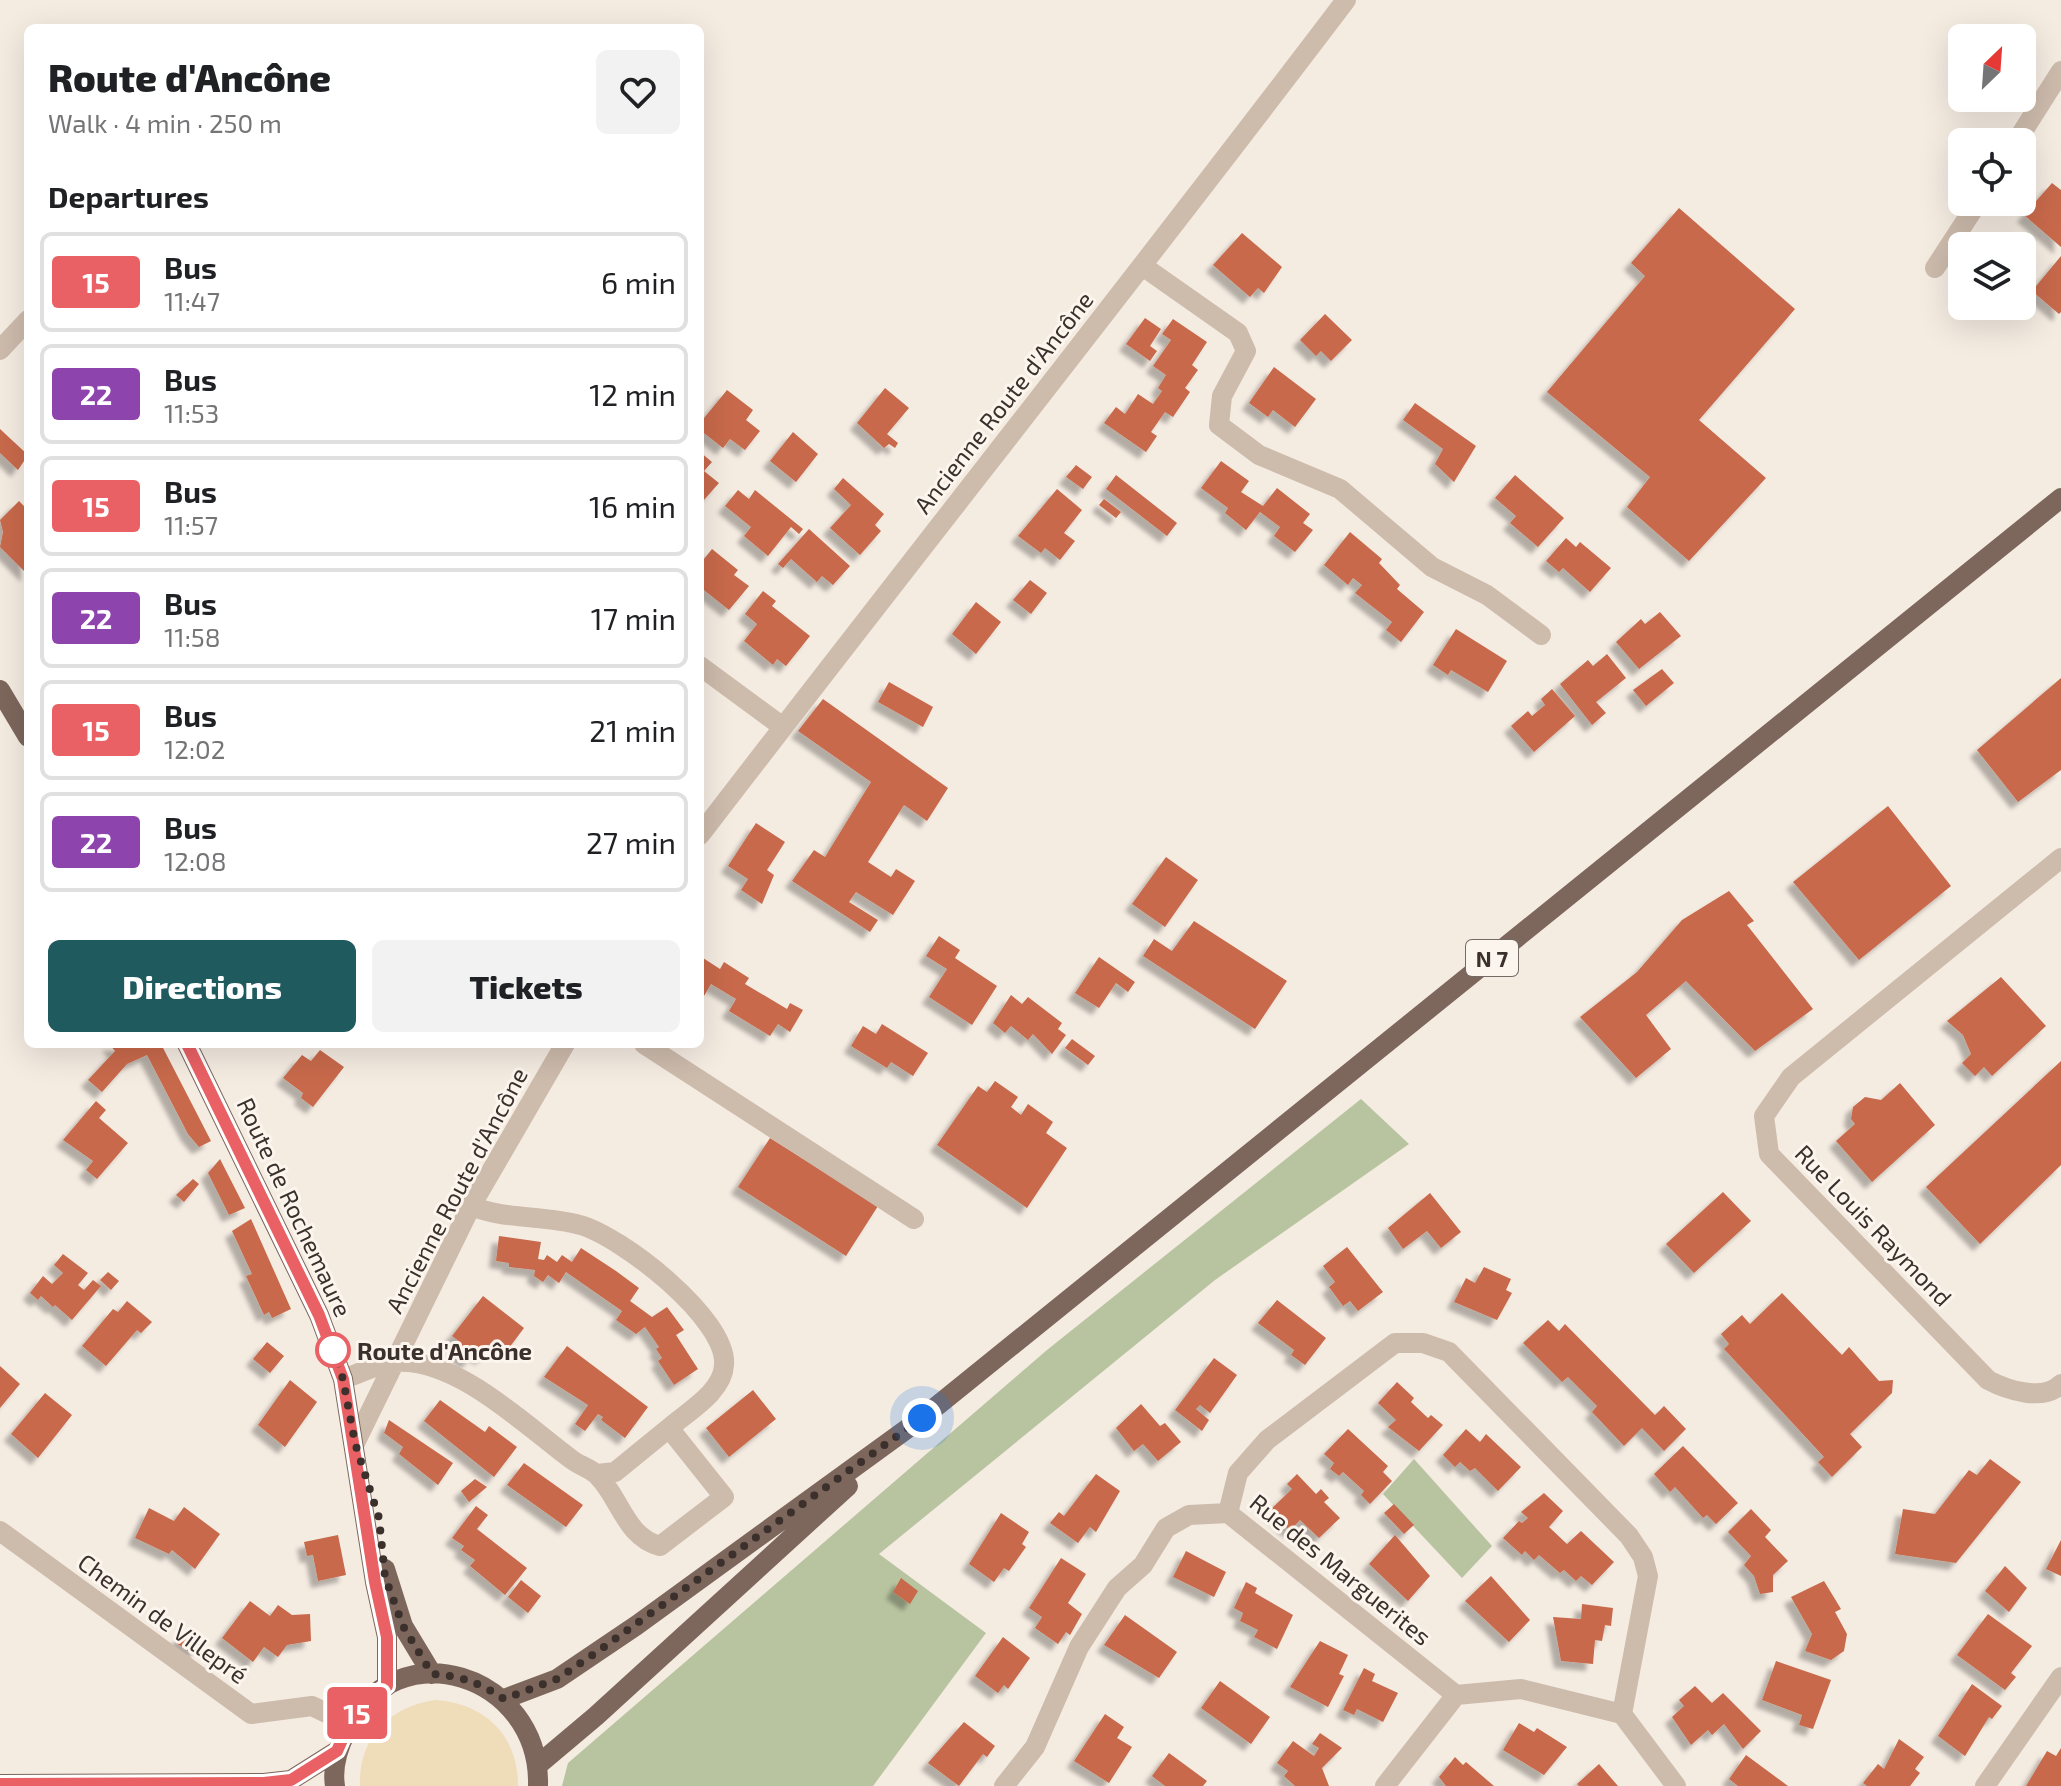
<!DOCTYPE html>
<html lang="en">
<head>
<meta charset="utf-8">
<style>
	:root { --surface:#fff; --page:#f2f2f2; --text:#202124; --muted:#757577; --line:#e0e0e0; --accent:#1f5a5e }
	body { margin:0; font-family:"Exo 2",sans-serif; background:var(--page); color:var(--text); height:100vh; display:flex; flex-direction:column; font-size:30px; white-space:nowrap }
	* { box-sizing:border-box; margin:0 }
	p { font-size:26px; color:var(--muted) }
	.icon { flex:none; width:44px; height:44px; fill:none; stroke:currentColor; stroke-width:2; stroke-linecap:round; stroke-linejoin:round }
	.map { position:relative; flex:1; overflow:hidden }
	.sheet { position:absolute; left:24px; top:24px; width:680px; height:1024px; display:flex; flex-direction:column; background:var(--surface); border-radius:12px; box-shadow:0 8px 32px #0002 }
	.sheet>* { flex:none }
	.badge { padding:0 16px; border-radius:6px; font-size:28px; line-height:52px }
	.needle { width:52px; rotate:25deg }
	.fabs { position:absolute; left:1948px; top:24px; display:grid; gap:16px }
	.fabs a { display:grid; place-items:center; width:88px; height:88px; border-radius:12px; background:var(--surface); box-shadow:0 8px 32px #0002; font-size:40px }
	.you { position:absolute; width:40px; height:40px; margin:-20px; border:6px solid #fff; border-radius:50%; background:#1a73e8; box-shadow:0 0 0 12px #1a73e833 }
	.map>.badge { position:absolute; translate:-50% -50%; box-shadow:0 0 0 4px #fff }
	h2 { padding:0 24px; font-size:30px; line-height:72px }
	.round { display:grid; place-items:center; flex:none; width:84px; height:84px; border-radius:12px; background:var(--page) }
	.headline { display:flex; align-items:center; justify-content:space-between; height:136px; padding:0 24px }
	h1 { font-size:38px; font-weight:800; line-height:60px }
	.button { display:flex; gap:16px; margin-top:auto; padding:16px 24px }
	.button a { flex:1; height:92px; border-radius:12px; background:var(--accent); color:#fff; font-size:32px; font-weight:800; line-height:92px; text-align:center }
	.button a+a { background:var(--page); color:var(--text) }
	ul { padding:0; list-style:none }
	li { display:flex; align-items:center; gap:24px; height:100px; margin:0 16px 12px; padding:0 8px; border:4px solid var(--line); border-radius:12px }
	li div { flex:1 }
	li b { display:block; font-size:30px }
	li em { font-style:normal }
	li .badge { min-width:88px; font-weight:700; text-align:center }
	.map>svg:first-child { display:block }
	.green { fill:#b8c4a0 }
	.sand { fill:#efdcb8 }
	.building { fill:#c8694b; filter:url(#shadow) }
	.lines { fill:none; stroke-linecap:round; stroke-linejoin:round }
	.minor { stroke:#cdbbac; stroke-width:20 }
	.primary { stroke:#7d675c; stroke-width:20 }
	.line-casing { stroke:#fff; stroke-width:18 }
	.line { stroke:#e96164; stroke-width:12 }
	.walk { stroke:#3b302b; stroke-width:8; stroke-dasharray:0 14.4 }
	.stop-dot { fill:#fff; stroke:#e96164; stroke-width:4 }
	.labels { text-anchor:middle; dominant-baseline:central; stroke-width:6; stroke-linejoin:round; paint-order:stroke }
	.shield { fill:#fbf5ee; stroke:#756b66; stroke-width:2 }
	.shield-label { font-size:22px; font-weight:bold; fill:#3b302b }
	.street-label { font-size:24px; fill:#3b302b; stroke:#fbf5ee }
	.stop-label { font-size:24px; font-weight:bold; fill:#3b302b; stroke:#fbf5ee; text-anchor:start }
</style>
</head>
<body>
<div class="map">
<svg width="2061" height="1786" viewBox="0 0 2061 1786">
	<defs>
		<filter id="shadow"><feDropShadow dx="-7" dy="7" stdDeviation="2" flood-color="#0004"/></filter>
	</defs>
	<rect width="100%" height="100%" fill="#f4ebe1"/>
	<!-- green -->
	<path class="green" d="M1361 1099 1409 1144 1215 1280 879 1554 986 1633 873 1786H562L568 1763 1047 1350Z
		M1414 1459 1492 1546 1462 1578 1383 1494Z"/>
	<!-- sand -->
	<path class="sand" d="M436 1700C486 1704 518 1736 518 1786H360C358 1738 390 1706 436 1700Z"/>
	<!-- building -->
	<path class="building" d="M2052 183 2061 190V247L2024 215Z
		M1679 208 1795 309 1699 420 1766 478 1689 561 1627 507 1650 477 1547 392 1645 276 1631 263Z
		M1242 233 1282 267 1264 293 1258 288 1250 297 1213 265Z
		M2061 256V312L2059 314 2032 291Z
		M1325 314 1352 340 1331 361 1321 351 1316 356 1300 340Z
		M1145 318 1161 329 1150 346 1157 351 1150 361 1126 344Z
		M1173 319 1207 342 1192 365 1198 370 1185 388 1190 392 1173 417 1165 412 1151 432 1157 436 1146 452 1104 423 1116 407 1125 414 1138 394 1153 404 1162 391 1158 388 1166 375 1153 366 1171 340 1162 334Z
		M1274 367 1316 399 1295 427 1273 410 1268 417 1249 403Z
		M885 388 909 408 887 434 898 443 895 448 889 444 884 448 857 423Z
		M727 390 753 410 746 420 760 431 745 450 730 439 723 448 700 430V423Z
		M1415 403 1476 446 1454 482 1435 464 1443 449 1403 420Z
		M0 429 28 455 18 470 0 453Z
		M793 432 818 454 796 482 770 461Z
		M700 452 712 462 704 471 719 483 703 501 700 499Z
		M1221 461 1249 481 1241 492 1263 506 1277 488 1310 514 1303 523 1313 530 1295 552 1274 536 1280 527 1260 512 1246 530 1225 513 1228 508 1201 488Z
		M1076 465 1092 477 1083 489 1066 477Z
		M1116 475 1177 523 1167 536 1106 489Z
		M1515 475 1564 518 1538 547 1510 523 1516 516 1495 498Z
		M843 478 884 514 875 525 881 531 860 555 830 528 851 505 834 489Z
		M1057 489 1082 510 1064 533 1075 541 1060 560 1045 548 1041 553 1018 536Z
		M738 490 749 499 755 490 803 529 799 534 791 527 768 556 744 536 751 527 725 506Z
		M1104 499 1121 512 1116 518 1099 505Z
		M19 501 28 510V575L0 547 3 532 0 520Z
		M809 529 850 566 833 585 822 576 817 582 791 559 783 568 778 564Z
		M1350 532 1382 559 1379 563 1400 585 1397 589 1424 612 1401 642 1386 630 1392 622 1355 593 1362 585 1353 578 1348 585 1324 565Z
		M1566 538 1576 547 1580 542 1611 568 1590 592 1563 568 1559 572 1546 561Z
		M712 549 738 570 734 575 749 586 729 610 700 587V564Z
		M1030 580 1047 593 1031 614 1013 600Z
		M763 591 776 601 772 606 810 636 786 666 777 659 773 665 744 641 757 624 745 614Z
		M976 602 1001 622 976 654 952 634Z
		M1660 612 1681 636 1639 669 1616 642 1641 619 1645 624Z
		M1456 629 1507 661 1488 692 1451 670 1448 675 1433 665Z
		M1607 654 1626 678 1596 702 1606 713 1592 725 1560 684 1588 660 1593 666Z
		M1662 669 1674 683 1646 706 1633 690Z
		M2061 678V770L2018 802 1977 750Z
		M889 682 933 707 923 727 878 702Z
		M1552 689 1575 716 1534 752 1511 726 1528 711 1532 716 1545 705 1541 699Z
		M823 699 948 788 927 821 904 805 868 862 891 877 896 869 915 881 893 915 856 892 849 902 878 920 870 932 792 881 814 850 825 857 871 782 798 731Z
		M1888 806 1951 886 1859 960 1793 882Z
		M756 823 785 842 767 870 774 875 762 904 741 890 748 879 728 866Z
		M1166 857 1198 880 1165 927 1132 904Z
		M1729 891 1754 921 1747 925 1813 1009 1755 1051 1686 981 1646 1015 1671 1049 1636 1078 1580 1017 1637 972 1682 920Z
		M1194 921 1287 981 1255 1029 1143 956 1154 939 1172 951Z
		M939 936 960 950 955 958 997 986 972 1025 929 997 947 969 926 956Z
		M700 956 720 969 724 962 749 978 745 984 787 1009 790 1003 803 1010 790 1032 778 1024 770 1036 729 1011 736 999 711 984 704 996 700 994Z
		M1099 957 1135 982 1128 992 1116 983 1099 1008 1075 993Z
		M2001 977 2046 1026 1992 1076 1984 1067 1975 1076 1962 1063 1971 1054 1963 1035 1947 1021Z
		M1011 995 1022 1004 1028 997 1062 1023 1058 1029 1066 1035 1052 1054 1033 1034 1028 1040 1011 1026 1005 1033 993 1023Z
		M882 1024 928 1053 913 1076 891 1062 887 1068 851 1046 863 1026 876 1034Z
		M1072 1039 1095 1056 1088 1065 1065 1048Z
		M109 1044H161L211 1141 199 1147 188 1134 147 1055 127 1064 102 1092 88 1080 115 1051Z
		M320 1050 344 1067 313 1107 301 1098 303 1093 283 1078 302 1055 311 1061Z
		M2061 1061V1165L1980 1244 1926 1187Z
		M995 1081 1018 1097 1011 1107 1021 1115 1028 1104 1053 1122 1046 1133 1067 1148 1027 1208 937 1145 978 1086 987 1092Z
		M1900 1083 1935 1125 1872 1182 1836 1141 1855 1124 1851 1119 1853 1107 1865 1097 1881 1100Z
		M96 1101 106 1110 99 1118 128 1143 97 1179 86 1170 93 1161 63 1140Z
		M770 1138 878 1206 846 1256 738 1187Z
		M220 1159 245 1208 229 1215 208 1173Z
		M193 1179 199 1184 184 1202 176 1195Z
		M1723 1192 1751 1221 1694 1273 1666 1244Z
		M1430 1193 1461 1232 1441 1248 1427 1231 1403 1249 1388 1228Z
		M251 1219 291 1309 272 1318 269 1312 264 1315 246 1276 252 1274 232 1231Z
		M499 1236 541 1242 538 1259 544 1260 547 1255 557 1262 562 1255 572 1262 581 1248 616 1271 639 1288 630 1301 652 1317 667 1307 684 1330 676 1335 698 1369 674 1385 658 1361 662 1358 656 1349 659 1347 645 1327 636 1334 616 1320 622 1311 566 1272 559 1283 548 1275 543 1282 534 1276 535 1270 509 1267V1263L496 1261Z
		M1347 1247 1383 1292 1358 1311 1350 1301 1343 1306 1329 1287 1335 1282 1323 1266Z
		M63 1254 88 1273 78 1285 84 1290 93 1280 101 1286 72 1320 55 1305 53 1307 41 1296 38 1300 30 1293 43 1276 52 1284 63 1273 54 1265Z
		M1484 1267 1511 1279 1506 1290 1512 1293 1497 1320 1454 1302 1466 1278 1475 1283Z
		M108 1272 119 1281 111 1290 100 1280Z
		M1782 1293 1842 1355 1849 1347 1879 1381 1893 1380 1892 1393 1850 1434 1862 1447 1832 1477 1818 1462 1824 1457 1724 1349 1729 1344 1721 1334 1742 1315 1750 1324Z
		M483 1296 524 1328 509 1348 497 1339 482 1358 475 1353 468 1362 453 1351 460 1342 452 1336Z
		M1277 1300 1326 1338 1305 1365 1291 1355 1294 1350 1258 1323Z
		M127 1301 152 1322 141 1333 137 1330 106 1366 82 1346 113 1309 118 1312Z
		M1548 1320 1559 1331 1565 1324 1655 1415 1664 1406 1686 1429 1664 1451 1642 1428 1624 1446 1592 1412 1597 1406 1568 1377 1562 1382 1523 1343Z
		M267 1342 284 1356 270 1373 253 1359Z
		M567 1346 648 1407 625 1438 601 1420 603 1417 598 1414 585 1431 575 1424 588 1405 544 1377Z
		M1214 1358 1237 1375 1210 1413 1200 1405 1196 1409 1209 1420 1202 1431 1175 1410Z
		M0 1366 20 1384 0 1408Z
		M290 1380 317 1402 285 1447 258 1425Z
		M1397 1382 1414 1398 1411 1402 1428 1418 1431 1415 1443 1425 1419 1451 1388 1427 1396 1420 1378 1403Z
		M753 1390 776 1419 729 1457 706 1428Z
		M45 1393 72 1415 38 1458 11 1434Z
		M440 1400 485 1432 489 1426 517 1447 494 1477 424 1421Z
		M1141 1404 1160 1426 1165 1423 1181 1442 1158 1461 1143 1444 1134 1451 1116 1428Z
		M389 1420 453 1463 438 1485 399 1454 403 1447 384 1433Z
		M1348 1429 1388 1466 1383 1472 1392 1481 1370 1504 1361 1495 1364 1491 1343 1472 1339 1476 1330 1469 1334 1463 1324 1454Z
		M1466 1429 1480 1442 1486 1434 1521 1467 1498 1491 1475 1468 1470 1471 1460 1462 1455 1467 1443 1455Z
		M1683 1446 1738 1503 1716 1524 1707 1515 1703 1518 1675 1487 1670 1492 1654 1474Z
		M1990 1459 2021 1482 1956 1563 1895 1554 1903 1509 1935 1514 1969 1470 1977 1475Z
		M524 1463 583 1505 566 1527 507 1485Z
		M1096 1474 1120 1491 1096 1532 1090 1527 1078 1543 1050 1523 1059 1512 1064 1516Z
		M1297 1474 1316 1494 1321 1489 1329 1498 1324 1502 1340 1518 1319 1538 1300 1520 1290 1531 1270 1510 1292 1489 1287 1484Z
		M475 1479 487 1487 469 1502 461 1491Z
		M1544 1493 1563 1511 1549 1527 1567 1544 1581 1531 1614 1562 1592 1585 1581 1576 1576 1581 1564 1570 1560 1573 1539 1555 1534 1560 1525 1551 1522 1555 1503 1538 1519 1521 1522 1523 1528 1518 1521 1512Z
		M1394 1504 1414 1525 1404 1534 1384 1513Z
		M476 1506 488 1515 477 1529 527 1568 505 1595 470 1566 475 1560 461 1550 464 1546 452 1538Z
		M184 1507 220 1534 195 1569 172 1550 169 1554 135 1538 149 1508 174 1521Z
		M1751 1509 1771 1530 1765 1537 1788 1561 1773 1575V1592L1760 1594 1754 1576 1744 1565 1751 1556 1728 1532Z
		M1001 1513 1029 1532 1022 1544 1026 1547 1009 1571 1004 1568 994 1582 969 1564Z
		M338 1535 346 1575 318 1581 313 1555 307 1556 304 1542Z
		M1395 1535 1430 1576 1408 1601 1369 1564Z
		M2061 1540V1576L2046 1569Z
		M1186 1551 1226 1572 1214 1597 1173 1577Z
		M1061 1558 1086 1574 1068 1603 1082 1614 1070 1635 1066 1632 1058 1644 1035 1628 1042 1617 1029 1608Z
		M2005 1566 2027 1588 2009 1612 1985 1591Z
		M1491 1576 1530 1620 1509 1642 1465 1601Z
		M901 1578 918 1591 910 1604 893 1592Z
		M521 1580 541 1596 528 1613 508 1597Z
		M1824 1581 1841 1609 1835 1612 1847 1634 1844 1651 1831 1660 1805 1651 1812 1634 1791 1597Z
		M1246 1582 1257 1588 1255 1593 1293 1615 1277 1649 1254 1637 1258 1630 1240 1621 1243 1613 1234 1608Z
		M250 1601 270 1616 278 1605 292 1615 310 1614 311 1641 287 1645 278 1657 264 1647 253 1662 222 1638Z
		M1582 1604 1613 1608 1611 1626 1605 1625 1602 1641 1595 1640 1593 1664 1561 1661 1553 1617 1581 1619Z
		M1988 1614 2032 1646 2011 1673 2016 1677 2005 1690 1957 1655Z
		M1125 1615 1177 1652 1159 1678 1104 1645Z
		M190 1627 206 1638 193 1655 175 1642Z
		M1003 1637 1030 1658 1008 1689 1004 1685 998 1693 975 1676Z
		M1320 1641 1348 1655 1339 1674 1344 1676 1328 1707 1290 1687Z
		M1776 1661 1831 1680 1813 1729 1799 1725 1802 1715 1762 1700Z
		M1364 1668 1375 1674 1372 1681 1398 1693 1383 1722 1357 1709 1354 1715 1343 1710Z
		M1220 1681 1270 1717 1251 1744 1201 1708Z
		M1972 1684 2002 1706 1992 1719 1989 1717 1965 1756 1938 1736Z
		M1695 1686 1712 1703 1723 1693 1761 1731 1743 1749 1724 1724 1712 1735 1708 1730 1691 1745 1672 1717 1684 1706 1679 1700Z
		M1105 1714 1124 1727 1117 1738 1132 1747 1109 1783 1074 1761Z
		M964 1722 995 1746 987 1757 983 1754 959 1786 928 1763Z
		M1519 1723 1534 1732 1537 1728 1567 1747 1544 1775 1503 1750Z
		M1320 1733 1342 1748 1322 1768 1329 1786H1295L1284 1776 1288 1771 1277 1763 1293 1741 1314 1756 1319 1748 1312 1744Z
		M1899 1739 1924 1757 1915 1769 1920 1773 1910 1786H1867L1863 1783 1878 1764 1884 1769Z
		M2061 1748V1786H2026L2047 1751 2056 1756Z
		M1169 1753 1207 1781 1203 1786H1165L1152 1776Z
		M1746 1755 1788 1786H1738L1729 1779Z
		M1455 1757 1463 1765 1466 1762 1494 1786H1446L1439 1777Z
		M1599 1764 1618 1786H1579L1577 1784Z"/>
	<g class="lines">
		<!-- minor -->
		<path class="minor" d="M2016 142 2061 71
			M1144 267 1238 333 1246 351 1222 396 1219 425 1259 455 1340 489 1432 567 1487 595 1541 635
			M1935 268 1978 202
			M0 350 28 320
			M700 666 783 727
			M700 835C914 556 1133 281 1346 0
			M2061 858 1791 1077 1764 1116 1769 1154 1988 1380C2007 1390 2043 1402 2061 1384
			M644 1044 914 1219
			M471 1206C506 1220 545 1215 580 1225 621 1236 728 1319 724 1365 723 1392 687 1412 669 1428
			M343 1379C359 1374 379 1363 396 1362 457 1358 525 1425 571 1459 578 1465 590 1468 597 1475 620 1497 625 1537 660 1546L724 1497 669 1428 615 1472 597 1474
			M355 1443 471 1206 565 1044
			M0 1531 251 1714 312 1706 349 1724
			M1622 1714 1648 1576 1643 1557 1629 1536 1449 1352 1423 1343H1395L1267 1440 1238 1473 1228 1513 1456 1695 1521 1689 1622 1714 1676 1786
			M1004 1786 1035 1747 1079 1647 1117 1588 1143 1565 1166 1528 1189 1515 1228 1513
			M1385 1786 1456 1695
			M1985 1786 2061 1677"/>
		<!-- primary -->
		<path class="primary" d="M0 690 28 737
			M187 1044 319 1315 343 1379 375 1582 387 1637V1686
			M385 1569 403 1626 432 1674
			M504 1699 557 1679 637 1625 922 1418 2061 498
			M539 1764 596 1716 848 1486
			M0 1784 264 1783 291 1780 337 1751
			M335 1786C332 1767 337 1750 346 1732 395 1627 541 1674 538 1786"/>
	</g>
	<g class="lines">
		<defs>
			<path id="line" d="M0 1784 264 1783 291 1780 337 1751 349 1724 366 1701 387 1686V1637L375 1582 343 1379 319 1315 187 1044"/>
		</defs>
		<!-- line casing -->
		<use href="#line" class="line-casing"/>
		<!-- line -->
		<use href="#line" class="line"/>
		<!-- walk -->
		<path class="walk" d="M333 1350 343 1379 355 1443 379 1518 385 1577 403 1626 432 1674C461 1676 480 1683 504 1699L557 1679 597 1652 922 1418"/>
	</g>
	<!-- markers -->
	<circle class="stop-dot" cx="333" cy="1350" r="16"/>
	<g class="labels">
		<!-- shield labels -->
		<rect class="shield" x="1466" y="940" width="52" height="36" rx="6"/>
		<g class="shield-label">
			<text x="1492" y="958">N 7</text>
		</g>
		<!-- street labels -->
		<g class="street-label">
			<text transform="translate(1003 402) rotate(-52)">Ancienne Route d'Ancône</text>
			<text transform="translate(456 1190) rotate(-62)">Ancienne Route d'Ancône</text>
			<text transform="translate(295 1207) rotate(65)">Route de Rochemaure</text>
			<text transform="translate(1874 1225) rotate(46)">Rue Louis Raymond</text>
			<text transform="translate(1341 1569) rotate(39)">Rue des Marguerites</text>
			<text transform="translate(163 1618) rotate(36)">Chemin de Villepré</text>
		</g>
		<!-- stop labels -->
		<g class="stop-label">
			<text x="357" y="1350">Route d'Ancône</text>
		</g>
	</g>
</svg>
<div class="fabs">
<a><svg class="needle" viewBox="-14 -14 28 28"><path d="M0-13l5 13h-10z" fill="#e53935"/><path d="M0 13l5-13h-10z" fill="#757577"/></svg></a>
<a><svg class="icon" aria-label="locate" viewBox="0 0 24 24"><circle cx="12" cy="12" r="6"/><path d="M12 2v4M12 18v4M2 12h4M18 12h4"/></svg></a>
<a><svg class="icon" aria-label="layers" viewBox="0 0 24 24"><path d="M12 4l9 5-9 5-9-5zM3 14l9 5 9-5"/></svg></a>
</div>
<div class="you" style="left:922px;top:1418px"></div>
<b class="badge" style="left:357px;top:1713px;background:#e96164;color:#fff">15</b>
<section class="sheet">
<div class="headline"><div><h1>Route d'Ancône</h1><p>Walk · 4 min · 250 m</p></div><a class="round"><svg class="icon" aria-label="heart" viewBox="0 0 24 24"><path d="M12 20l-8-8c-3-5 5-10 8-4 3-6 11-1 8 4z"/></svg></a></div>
<h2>Departures</h2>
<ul>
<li><span class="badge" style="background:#e96164;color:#fff">15</span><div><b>Bus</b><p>11:47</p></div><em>6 min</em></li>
<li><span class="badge" style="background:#8e44ad;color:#fff">22</span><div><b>Bus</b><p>11:53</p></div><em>12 min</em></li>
<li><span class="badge" style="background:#e96164;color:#fff">15</span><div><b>Bus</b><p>11:57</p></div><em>16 min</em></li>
<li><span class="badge" style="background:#8e44ad;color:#fff">22</span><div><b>Bus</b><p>11:58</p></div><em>17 min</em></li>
<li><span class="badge" style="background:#e96164;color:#fff">15</span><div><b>Bus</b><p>12:02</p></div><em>21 min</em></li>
<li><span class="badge" style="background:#8e44ad;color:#fff">22</span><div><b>Bus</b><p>12:08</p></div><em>27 min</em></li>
</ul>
<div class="button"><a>Directions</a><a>Tickets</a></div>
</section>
</div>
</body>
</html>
